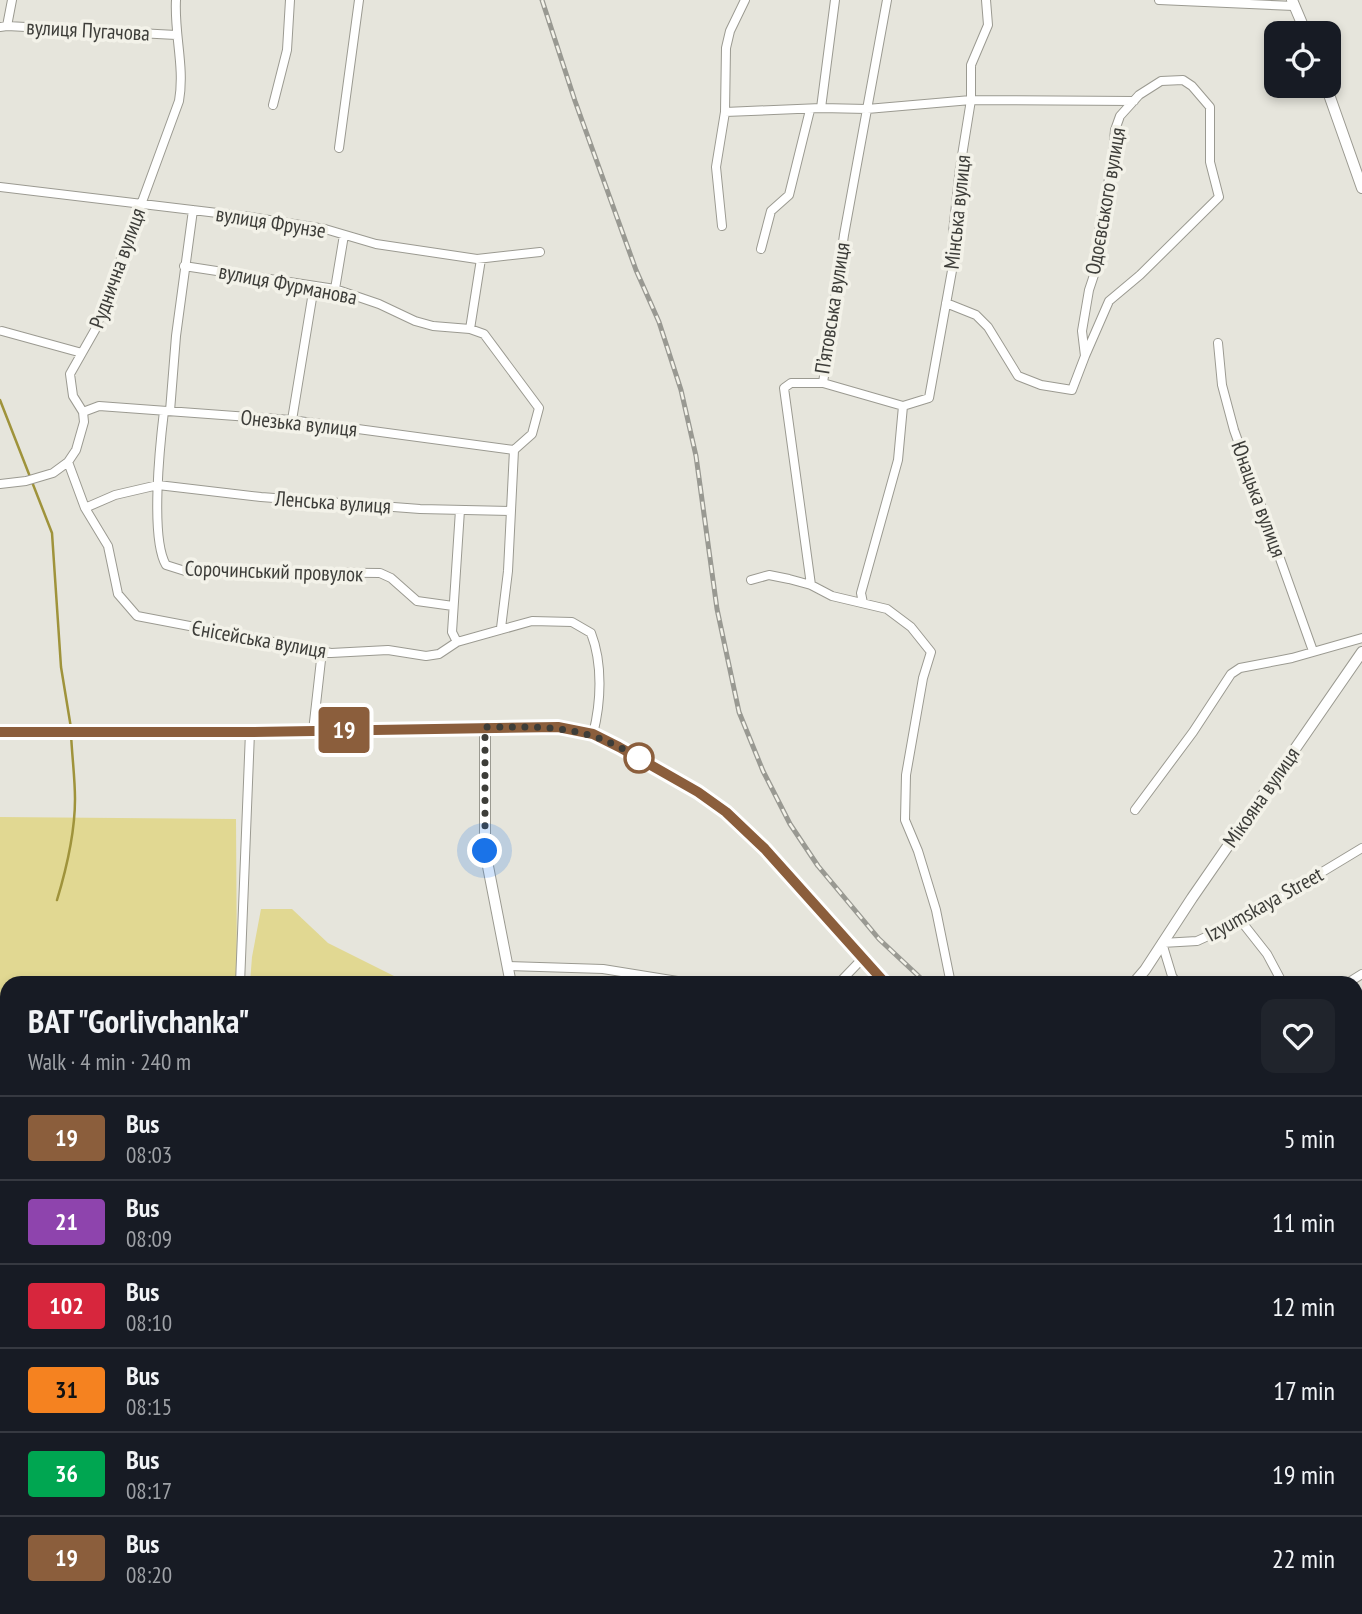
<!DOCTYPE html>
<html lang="en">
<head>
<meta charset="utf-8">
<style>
	:root { --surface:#171b24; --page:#20242c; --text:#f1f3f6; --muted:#9ea1a6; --line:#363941 }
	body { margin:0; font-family:"PT Sans Narrow",sans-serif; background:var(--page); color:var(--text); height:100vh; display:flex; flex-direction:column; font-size:26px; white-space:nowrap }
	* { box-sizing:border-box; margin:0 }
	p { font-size:23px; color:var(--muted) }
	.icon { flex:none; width:38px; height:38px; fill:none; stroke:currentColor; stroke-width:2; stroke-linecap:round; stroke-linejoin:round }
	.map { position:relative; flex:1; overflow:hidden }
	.panel { position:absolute; left:0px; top:976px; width:1363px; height:639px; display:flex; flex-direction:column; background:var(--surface); border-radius:21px 21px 0 0; box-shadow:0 4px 10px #0003 }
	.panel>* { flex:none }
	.badge { padding:0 14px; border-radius:5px; font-size:24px; line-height:46px }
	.tools { position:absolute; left:1264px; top:21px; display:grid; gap:14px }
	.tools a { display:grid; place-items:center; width:77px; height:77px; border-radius:14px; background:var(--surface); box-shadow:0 4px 10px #0003; font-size:35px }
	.you { position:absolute; width:35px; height:35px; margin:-18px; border:5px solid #fff; border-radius:50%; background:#1a73e8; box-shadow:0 0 0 10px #1a73e833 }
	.map>.badge { position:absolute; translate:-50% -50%; box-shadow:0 0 0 4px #fff }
	.round { display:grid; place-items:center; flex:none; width:74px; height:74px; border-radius:14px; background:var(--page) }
	.head { display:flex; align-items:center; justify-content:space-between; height:119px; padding:0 28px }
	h1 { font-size:33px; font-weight:600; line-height:52px }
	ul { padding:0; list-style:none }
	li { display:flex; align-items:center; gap:21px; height:84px; padding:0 28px; border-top:2px solid var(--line) }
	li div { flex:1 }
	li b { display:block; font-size:26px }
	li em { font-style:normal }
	li .badge { min-width:77px; font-weight:700; text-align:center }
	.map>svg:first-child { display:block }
	.green { fill:#e1d892 }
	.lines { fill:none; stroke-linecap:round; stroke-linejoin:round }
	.stream { stroke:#9f933b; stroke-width:2.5 }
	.street-casing { stroke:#9b9a91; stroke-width:10 }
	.secondary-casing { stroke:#9b9a91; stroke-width:12 }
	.street { stroke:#fff; stroke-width:8 }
	.secondary { stroke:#fff; stroke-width:10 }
	.rail-casing { stroke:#999992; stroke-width:5 }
	.rail { stroke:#f3f2e9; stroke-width:2.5; stroke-dasharray:8; stroke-linecap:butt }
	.line-casing { stroke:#fff; stroke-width:16 }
	.line { stroke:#8b5e3c; stroke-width:10 }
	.walk { stroke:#3d3d39; stroke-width:7; stroke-dasharray:0 12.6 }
	.stop-dot { fill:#fff; stroke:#8b5e3c; stroke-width:3.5 }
	.labels { text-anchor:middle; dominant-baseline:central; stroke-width:7; stroke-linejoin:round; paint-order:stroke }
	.street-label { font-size:21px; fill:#3d3d39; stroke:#f3f2e9 }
</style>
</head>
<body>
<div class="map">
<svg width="1362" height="1614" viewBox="0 0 1362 1614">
	<rect width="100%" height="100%" fill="#e6e5dc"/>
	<!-- green -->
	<path class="green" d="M0 817 236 819 237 983 7 984V1608H240V1614H0Z
		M261 909H292L328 943 408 983H250L252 957Z"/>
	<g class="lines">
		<!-- stream -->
		<path class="stream" d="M0 400 52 533 61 667 71 728
			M57 900C67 867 75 834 75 799 75 778 72 756 71 734"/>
		<defs>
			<path id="street" d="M1159 0 1294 6
				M7 26 12 0
				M0 27 7 26 176 35
				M273 105 287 50 290 0
				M821 108 835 0
				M725 112 821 108 867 109 971 100 1134 101
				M339 148 359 0
				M0 187 251 217 325 229 376 244 477 259 540 252
				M722 226 716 167 725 112 726 48 730 31 745 0
				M761 249 771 211 789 195 810 110
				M184 266 335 289 379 304 415 321 433 326 470 329 484 334 539 408 532 434 514 450
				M335 289 344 235
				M946 303 976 315 988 327 1018 376 1041 385 1072 390 1085 356 1082 331 1089 290 1098 263 1099 232 1112 163 1115 130 1120 116 1139 95 1161 81 1183 80 1192 86 1210 107V162L1219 197 1140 275 1109 301 1085 356
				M470 329 481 259
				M2 331 82 353
				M1218 343 1222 385 1234 430 1313 651
				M823 383 844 235 887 0
				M164 411C160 444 150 538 166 565L185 571 380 573 391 578 417 601 453 606
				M170 411 176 336 193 210
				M83 412 99 406 291 420 514 450
				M292 420 314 286
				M68 462 85 508 108 546 118 594 137 616 331 653 388 650 426 656 439 654 457 642 532 621 572 622 591 633C603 664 601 703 593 734
				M0 484 26 481 53 473 68 462 76 450 84 422 83 412 73 396 70 374 95 330 179 101C185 67 174 34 176 0
				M85 508 115 495 158 485 261 497 420 509 510 511
				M751 580 769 575 789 579 811 585 832 596 887 609 911 627 931 652 923 678 906 775 905 820 918 851 936 910 951 984
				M811 585 784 388 791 383H823L903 406 929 398 953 265V232L960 168 971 100V65L988 25 986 0
				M863 603 861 593 898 460 903 406
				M501 628 508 571 514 450
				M457 642 452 632 460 510
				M313 731 322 651
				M1135 810 1193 732 1231 674 1240 668 1292 658 1362 638
				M1241 921 1267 954 1283 984
				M508 966 603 969 696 984
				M240 984 250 732
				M838 984 863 958
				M1177 984 1172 976 1162 943 1197 941 1241 921 1362 848
				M1346 984 1362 974
				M1356 1109 1362 1118
				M1356 1225 1362 1223
				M1356 1291 1362 1289
				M1356 1408 1362 1403
				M552 1608 566 1614
				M796 1608 808 1614
				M1077 1608 1090 1614
				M257 1614V1608
				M406 1614V1608
				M703 1614 706 1608
				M870 1614 873 1608
				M979 1614 981 1608"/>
			<path id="secondary" d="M1292 0 1306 33
				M1326 86 1362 188
				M485 727V851L511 984
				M0 732H250L558 727 593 734 619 747 698 792 727 812 765 849 886 984
				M1133 984 1145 970 1192 898 1362 652
				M538 1614V1608"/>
		</defs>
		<!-- street casing -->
		<use href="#street" class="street-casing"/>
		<!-- secondary casing -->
		<use href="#secondary" class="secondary-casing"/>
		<!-- street -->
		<use href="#street" class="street"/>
		<!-- secondary -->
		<use href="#secondary" class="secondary"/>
		<defs>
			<path id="rail" d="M542 0 575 101 636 270 659 322 681 390 696 456 717 609 739 712 763 771 790 824 818 866 879 939 927 984
				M1115 1614 1117 1608"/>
		</defs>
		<!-- rail casing -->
		<use href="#rail" class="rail-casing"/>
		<!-- rail -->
		<use href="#rail" class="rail"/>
	</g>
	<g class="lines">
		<defs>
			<path id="line" d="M0 732H250L558 727 593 734 619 747 698 792 726 812 765 849 886 984"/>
		</defs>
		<!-- line casing -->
		<use href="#line" class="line-casing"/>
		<!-- line -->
		<use href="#line" class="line"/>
		<!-- walk -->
		<path class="walk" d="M485 851V727C547 727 584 724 639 758"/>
	</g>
	<!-- markers -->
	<circle class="stop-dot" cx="639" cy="758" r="14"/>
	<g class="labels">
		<!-- street labels -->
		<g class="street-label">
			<text transform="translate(88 30) rotate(3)">вулиця Пугачова</text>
			<text transform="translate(1105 201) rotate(-80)">Одоєвського вулиця</text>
			<text transform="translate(957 212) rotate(-84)">Мінська вулиця</text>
			<text transform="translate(271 222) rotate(9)">вулиця Фрунзе</text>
			<text transform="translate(117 268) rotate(-70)">Руднична вулиця</text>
			<text transform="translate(288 284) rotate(11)">вулиця Фурманова</text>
			<text transform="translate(832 308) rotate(-81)">П’ятовська вулиця</text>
			<text transform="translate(299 423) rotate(6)">Онезька вулиця</text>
			<text transform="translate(1259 499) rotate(70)">Юнацька вулиця</text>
			<text transform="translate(333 502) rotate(4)">Ленська вулиця</text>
			<text transform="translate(274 571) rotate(2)">Сорочинський провулок</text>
			<text transform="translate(259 639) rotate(10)">Єнісейська вулиця</text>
			<text transform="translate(1261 797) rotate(-55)">Мікояна вулиця</text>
			<text transform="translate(1264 904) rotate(-29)">Izyumskaya Street</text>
		</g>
	</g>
</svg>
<div class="tools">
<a><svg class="icon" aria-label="locate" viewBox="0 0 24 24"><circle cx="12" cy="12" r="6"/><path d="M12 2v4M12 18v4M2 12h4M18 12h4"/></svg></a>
</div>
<div class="you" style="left:485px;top:851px"></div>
<b class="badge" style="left:344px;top:730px;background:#8b5e3c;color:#fff">19</b>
<section class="panel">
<div class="head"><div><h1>BAT &quot;Gorlivchanka&quot;</h1><p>Walk · 4 min · 240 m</p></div><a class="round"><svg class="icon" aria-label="heart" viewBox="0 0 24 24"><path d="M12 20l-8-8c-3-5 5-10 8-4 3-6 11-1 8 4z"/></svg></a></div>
<ul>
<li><span class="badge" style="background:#8b5e3c;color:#fff">19</span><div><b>Bus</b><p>08:03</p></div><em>5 min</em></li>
<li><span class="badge" style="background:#8e44ad;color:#fff">21</span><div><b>Bus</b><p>08:09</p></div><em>11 min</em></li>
<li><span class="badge" style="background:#d7263d;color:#fff">102</span><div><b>Bus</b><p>08:10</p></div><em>12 min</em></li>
<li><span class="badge" style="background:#f58220;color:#111">31</span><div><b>Bus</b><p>08:15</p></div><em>17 min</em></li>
<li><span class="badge" style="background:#00a651;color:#fff">36</span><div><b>Bus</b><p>08:17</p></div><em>19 min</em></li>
<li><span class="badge" style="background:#8b5e3c;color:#fff">19</span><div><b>Bus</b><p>08:20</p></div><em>22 min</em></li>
</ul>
</section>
</div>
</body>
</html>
